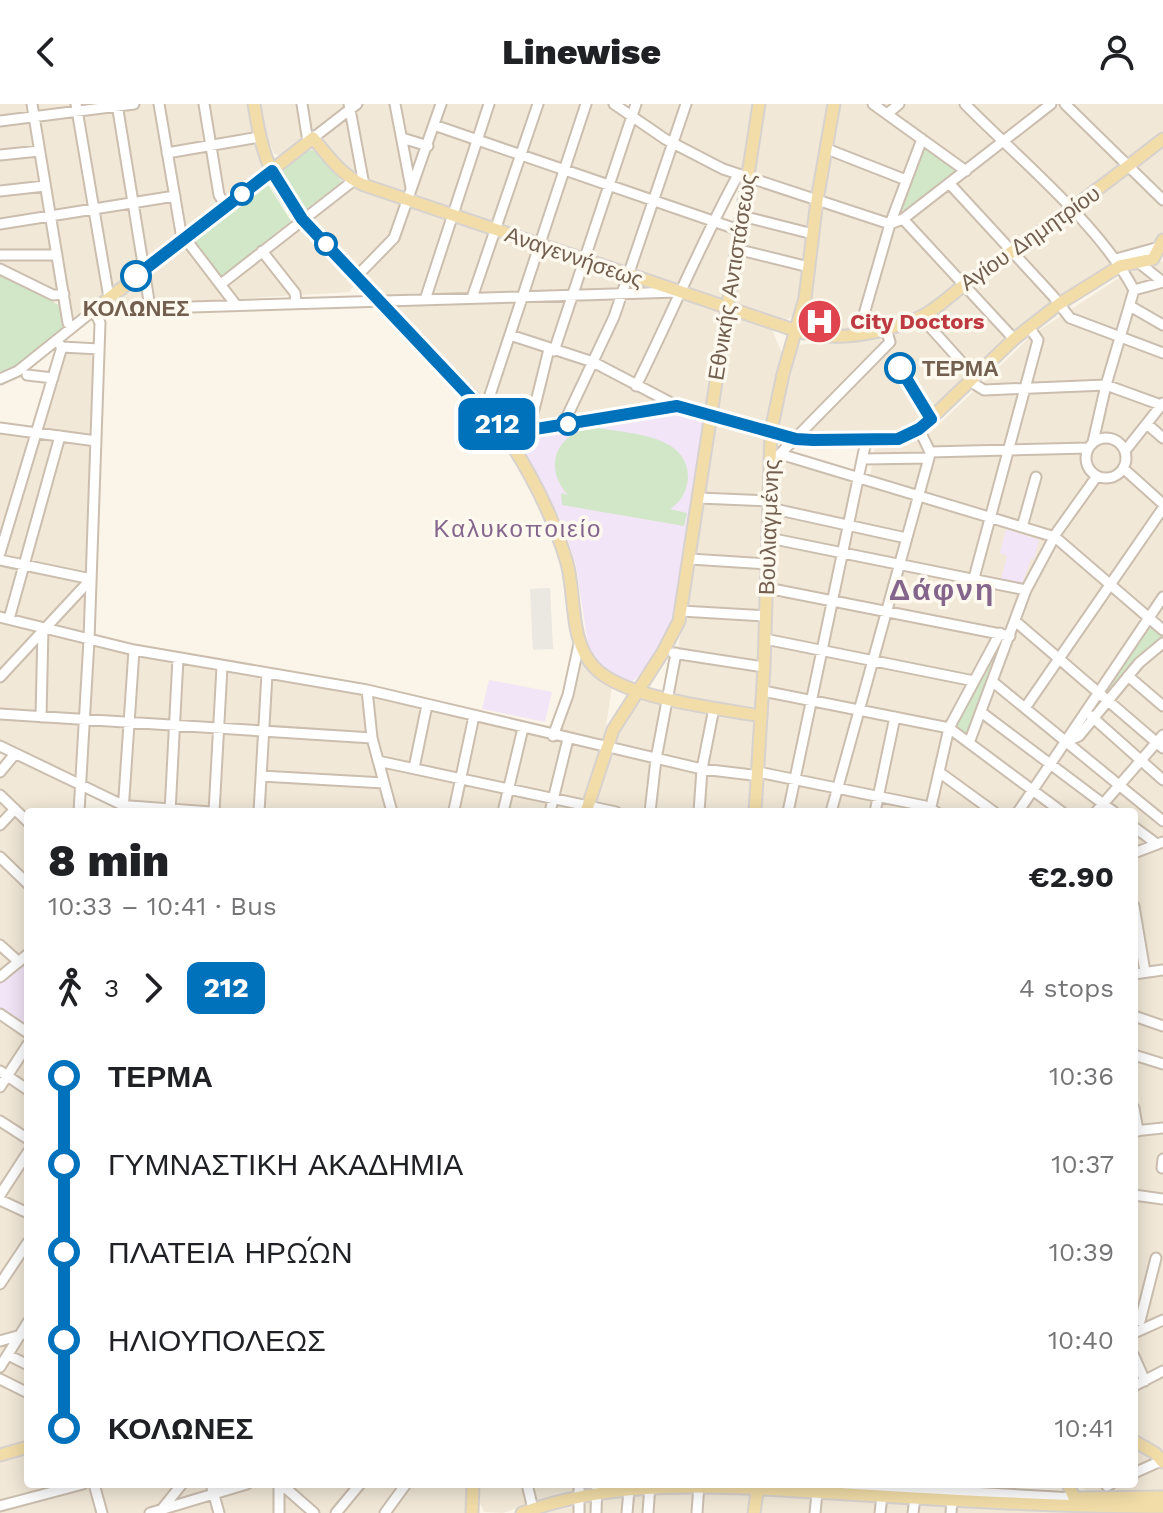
<!DOCTYPE html>
<html lang="en">
<head>
<meta charset="utf-8">
<style>
	:root { --surface:#fff; --page:#f2f2f2; --text:#202124; --muted:#757577 }
	body { margin:0; font-family:"Work Sans",sans-serif; background:var(--page); color:var(--text); height:100vh; display:flex; flex-direction:column; font-size:30px; white-space:nowrap }
	* { box-sizing:border-box; margin:0 }
	p { font-size:26px; color:var(--muted) }
	.icon { flex:none; width:44px; height:44px; fill:none; stroke:currentColor; stroke-width:2; stroke-linecap:round; stroke-linejoin:round }
	.map { position:relative; flex:1; overflow:hidden }
	.details { position:absolute; left:24px; top:704px; width:1114px; height:680px; display:flex; flex-direction:column; background:var(--surface); border-radius:8px; box-shadow:0 4px 20px #0003 }
	.details>* { flex:none }
	.badge { padding:0 16px; border-radius:12px; font-size:28px; line-height:52px }
	.map>.badge { position:absolute; translate:-50% -50%; box-shadow:0 0 0 4px #fff }
	.legs { display:flex; align-items:center; gap:12px; height:88px; padding:0 24px; font-size:26px }
	.legs p { margin-inline-start:auto }
	.summary { display:flex; align-items:center; justify-content:space-between; height:136px; padding:0 24px }
	h1 { font-size:44px; font-weight:800; line-height:60px }
	ul { padding:0 24px; list-style:none }
	li { display:flex; align-items:center; gap:28px; height:88px; font-size:30px }
	li i { display:grid; place-items:center; width:12px; height:100%; margin:0 10px; background:currentColor }
	li i::after { content:''; width:20px; height:20px; margin:-10px; border:6px solid; border-radius:50%; background:var(--surface) }
	li p { margin-inline-start:auto }
	li:first-child i { background:linear-gradient(#0000 50%,currentColor 0) }
	li:last-child i { background:linear-gradient(currentColor 50%,#0000 0) }
	header { display:flex; justify-content:space-between; align-items:center; height:104px; padding:0 24px; background:var(--surface); font-size:36px; font-weight:800 }
	.map>svg:first-child { display:block }
	.residential { fill:#f1e8d7 }
	.industrial { fill:#ebe7e1 }
	.education { fill:#f2e5f7 }
	.green { fill:#d1e7c8 }
	.lines { fill:none; stroke-linecap:round; stroke-linejoin:round }
	.minor-casing { stroke:#cbbeaf; stroke-width:13 }
	.major-casing { stroke:#d8d2ce; stroke-width:15 }
	.minor { stroke:#fff; stroke-width:9 }
	.major { stroke:#f2dda8; stroke-width:11 }
	.line-1-casing { stroke:#fff; stroke-width:18 }
	.line-1 { stroke:#0072bc; stroke-width:12 }
	.stop-1-dot { fill:#fff; stroke:#0072bc; stroke-width:4 }
	.labels { text-anchor:middle; dominant-baseline:central; stroke-width:7; stroke-linejoin:round; paint-order:stroke }
	.street-label { font-size:22px; fill:#725f4f; stroke:#fdf9ee }
	.stop-label { font-size:22px; font-weight:bold; fill:#725f4f; stroke:#fdf9ee }
	.health-label { font-size:22px; font-weight:bold; fill:#be3a42; stroke:#fdf9ee; text-anchor:start }
	.neighbourhood-label { font-size:24px; letter-spacing:2px; fill:#84668d; stroke:#fdf9ee }
	.district-label { font-size:30px; font-weight:bold; letter-spacing:2px; fill:#84668d; stroke:#fdf9ee }
</style>
</head>
<body>
<header><svg class="icon" aria-label="back" viewBox="0 0 24 24"><path d="M15 5l-7 7 7 7"/></svg>Linewise<svg class="icon" aria-label="person" viewBox="0 0 24 24"><circle cx="12" cy="8" r="4"/><path d="M4 21q1-7 8-7t8 7"/></svg></header>
<div class="map">
<svg width="1163" height="1409" viewBox="0 0 1163 1409">
	<rect width="100%" height="100%" fill="#faf5e8"/>
	<!-- residential -->
	<path class="residential" d="M0 0H27L59 185 47 186 0 163Z
		M35 0H249L254 38 265 65 76 216 70 214Z
		M261 0H348L279 51 274 50 265 28Z
		M363 0H612L733 73 708 119 735 129 706 305 678 299 514 324 506 323 310 116 351 83 319 34Z
		M638 0H756L745 70 727 64 668 33 635 11Z
		M762 0H831L799 208 782 218 733 201Z
		M837 0H1163V137L1118 148 1112 162 1047 202 978 264 930 313 903 328 892 332 803 333 714 307 731 210 772 226 781 247 792 250 796 241 820 239 818 220 815 215 807 214 820 100Z
		M299 124 353 181 350 188 117 202 115 200 114 197 184 141 219 183Z
		M1163 157V738L1134 749V708H758L774 361 784 353 869 379 875 342 910 339 927 332 1032 231 1128 168Z
		M62 246 94 248 90 333 41 326Z
		M714 314 757 327 768 335 767 456 753 669 700 663 609 643 640 589 670 597Z
		M0 327 90 339 87 471 42 522 0 511Z
		M86 486V533L52 523Z
		M0 516 86 538 78 677 0 639Z
		M90 540 365 589 390 708H144L83 680Z
		M579 556 597 574 612 583 603 641 557 631 573 589Z
		M375 590 602 644 582 708H395L374 625 371 598Z
		M610 646 753 672 752 708H589Z
		M14 654 77 684 76 708H28V775L0 749V670Z
		M1163 743V1390L1095 1391 1084 1385 1082 1380H1134V753Z
		M0 756 28 784V1228L0 1236Z
		M28 1232V1340L0 1347V1239Z
		M28 1346V1380H278V1409H0V1354Z
		M281 1380H473L470 1409H281Z
		M478 1380H755L601 1382 535 1397 503 1409 484 1408 478 1394Z
		M643 1387 753 1389 750 1409H545Z
		M761 1390 1073 1406 1075 1409H758Z"/>
	<!-- industrial -->
	<path class="industrial" d="M550 484 553 545 533 546 530 485Z"/>
	<!-- education -->
	<path class="education" d="M684 307 704 316 675 512 650 560 632 578 612 570 595 559 589 546 576 461 563 420 518 339 521 332Z
		M1006 425 1039 436 1034 455H1031L1022 480 1001 475 1007 452 1000 449Z
		M489 576 552 588 545 618 482 605Z
		M28 855V925L0 906V877Z"/>
	<!-- green -->
	<path class="green" d="M923 44 953 63 956 68 903 107 901 103Z
		M312 46 318 48 342 78 305 106 280 67 305 47Z
		M267 79 291 117 221 173 192 136Z
		M0 171 59 201 63 224 13 266 0 270Z
		M598 324C629 330 689 330 688 374 687 387 681 398 670 405L687 409 684 422 562 401 561 389 568 391C541 362 558 325 598 324Z
		M1148 520 1163 533V536L1109 594 1102 587Z
		M996 542 1001 544 986 588 966 633 953 622Z"/>
	<g class="lines">
		<defs>
			<path id="minor" d="M32 0 68 219 72 223
				M76 0 109 194
				M117 0 150 203
				M159 0 181 129 236 201
				M204 0 219 91 226 102
				M302 0 308 38
				M349 0 364 81
				M395 0 411 84
				M614 0 665 35 723 65 890 120
				M873 0 966 67
				M965 0C1018 54 1099 120 1134 186
				M1065 0 1163 96
				M887 10 899 0
				M0 17 134 0
				M434 21 739 126
				M313 34 357 0
				M402 34 428 42
				M827 45 906 76
				M167 49 260 33
				M0 51 39 47
				M949 79 1053 192 1070 214 1163 249
				M0 87 45 82
				M742 112 813 130
				M903 115 1014 235
				M0 120 175 92
				M890 120 903 115 1051 0
				M736 145 809 163
				M262 147 295 189 296 199
				M0 151H57
				M1116 155 1163 142
				M1138 158 1163 178
				M0 165 53 191 64 190
				M356 173 394 134 441 0
				M221 180 353 77
				M1134 186 1163 178
				M472 194 538 0
				M425 196 489 0
				M1130 202 1163 221
				M94 206 678 188
				M921 213 975 273
				M510 231 593 258 677 302
				M858 231 890 120 922 35
				M60 241 62 243 99 245
				M554 247 636 0
				M27 271 53 274
				M0 275 18 267 94 206
				M971 278 984 286 1106 281 1161 301
				M636 282C671 212 700 140 738 71
				M485 306 586 0
				M1147 320 1163 334
				M563 321 614 213 686 0
				M0 324 96 337
				M529 326 549 245
				M1086 354a20 20 0 1 1 40 0a20 20 0 1 1-40 0Z
				M1093 338 1106 281 1134 186
				M1125 347 1163 299
				M930 348 1088 344
				M780 350 1055 433 1163 526
				M777 353 890 238 886 225
				M863 355 929 354
				M1123 364 1163 400
				M699 394 770 397
				M770 404 906 434
				M1022 423 1036 373
				M769 434 1026 486
				M0 449 62 243
				M690 455 768 460
				M0 456 91 475
				M974 474 1038 236 1029 223
				M767 484 1010 532
				M681 507 766 512
				M0 513 134 546 367 586 702 665 752 671 763 669 925 702 936 708
				M9 515 60 332
				M1015 517 1163 644
				M765 535 974 577
				M673 549 764 563
				M1128 572 1163 602
				M0 573 91 475
				M993 578 1163 717
				M367 586 372 634 392 708
				M763 587 949 624 1062 708
				M1025 604 1163 404
				M981 608 1114 708
				M0 610 372 634
				M1091 612 1163 676
				M41 613 43 524
				M553 632 568 591 579 540
				M1067 637 1079 632 1139 559 1163 539
				M969 639 1026 486 1057 428 1097 372
				M0 642 137 708
				M378 657 616 708
				M414 664 427 601
				M0 668 15 650
				M939 668 994 708
				M261 672 384 679
				M0 691 28 718
				M130 702 211 708
				M454 706 474 612
				M930 707 949 624 1000 529
				M79 708 89 536 100 219 94 206
				M123 708 134 546
				M170 708 178 554
				M214 708 222 563
				M259 708 267 570
				M503 708 523 624
				M550 708 568 635
				M650 708 656 655 676 549
				M699 708 702 665 714 604
				M788 708 866 337
				M831 708 929 354 930 348 919 325
				M875 708 895 613
				M1018 708 1163 493
				M1096 708 1163 631
				M0 721 15 705
				M1134 723 1157 740
				M1134 749 1163 738
				M0 753 28 780
				M1134 802 1145 868
				M0 841 19 858
				M1134 870 1163 866
				M0 873 28 850
				M0 910 28 929
				M1134 912 1163 922
				M1134 951 1163 960
				M0 967 28 986
				M0 983 28 940
				M1134 1004 1138 1027
				M0 1017 28 1035
				M1134 1027 1163 1024
				M1162 1064 1163 1055
				M0 1091 28 1048
				M1134 1091 1163 1095
				M0 1096 28 1109
				M0 1180 28 1138
				M1140 1217 1156 1154
				M1134 1229 1163 1216
				M0 1237 21 1231
				M8 1251 28 1261
				M1134 1252 1145 1277
				M0 1263 28 1218
				M0 1275 28 1289
				M1134 1282 1163 1267
				M1134 1369 1163 1356
				M94 1380 102 1409
				M211 1380 219 1409
				M281 1380 314 1409
				M527 1380 533 1405
				M831 1380 1074 1394
				M1107 1382 1111 1380
				M0 1402 83 1380
				M162 1405 182 1380
				M150 1409 247 1380
				M279 1409V1380
				M336 1409 360 1380
				M385 1409 406 1380
				M579 1409V1380
				M596 1409 597 1380
				M627 1409 629 1386
				M648 1409 650 1380
				M697 1409 699 1380
				M815 1409 817 1389
				M880 1409 882 1392
				M913 1409 915 1394
				M951 1409 952 1396"/>
			<path id="major" d="M254 0C258 25 262 47 273 70 289 104 315 129 340 156 376 195 413 232 450 270 469 290 492 309 507 333 532 371 554 415 567 459 576 492 569 537 594 563 623 595 718 604 761 612
				M94 206 313 34C328 52 342 72 364 81L797 227C836 238 879 230 916 215 936 207 953 188 971 176 1037 132 1100 84 1163 35
				M505 330 677 302 796 335 866 337 900 335 923 322 1014 235 1059 200 1120 162 1153 155 1163 136
				M586 708 613 626 663 548 679 517 759 0
				M755 708 764 563 771 327 783 270 805 194 817 96 834 0
				M1134 1337 1155 1349 1163 1358
				M0 1351 28 1343
				M1068 1380 1076 1398
				M1074 1394 1163 1393
				M472 1409 473 1380
				M522 1409C625 1371 740 1384 847 1390 953 1396 1058 1403 1163 1403
				M754 1409 758 1382"/>
		</defs>
		<!-- minor casing -->
		<use href="#minor" class="minor-casing"/>
		<!-- major casing -->
		<use href="#major" class="major-casing"/>
		<!-- minor -->
		<use href="#minor" class="minor"/>
		<!-- major -->
		<use href="#major" class="major"/>
	</g>
	<g class="lines">
		<defs>
			<path id="line-1" d="M136 172 272 67 302 115 505 330 677 302 796 335 813 336 898 335 919 325 931 315 900 264"/>
		</defs>
		<!-- line-1 casing -->
		<use href="#line-1" class="line-1-casing"/>
		<!-- line-1 -->
		<use href="#line-1" class="line-1"/>
	</g>
	<!-- icons -->
	<defs>
		<symbol id="hospital-disc" viewBox="-11 -11 22 22"><circle r="9.5" fill="#e0444e" stroke="#fdf9ee"/><path d="M-5-5h3v3.5h4V-5h3V5h-3V1.5h-4V5h-3Z" fill="#fff"/></symbol>
	</defs>
	<g fill-rule="evenodd">
		<use href="#hospital-disc" x="794" y="192" width="51" height="51"/>
	</g>
	<!-- markers -->
	<g class="stop-1-dot">
		<circle cx="242" cy="90" r="10"/>
		<circle cx="326" cy="140" r="10"/>
		<circle cx="136" cy="172" r="14"/>
		<circle cx="900" cy="264" r="14"/>
		<circle cx="568" cy="320" r="10"/>
	</g>
	<g class="labels">
		<!-- street labels -->
		<g class="street-label">
			<text transform="translate(1030 134) rotate(-35)">Αγίου Δημητρίου</text>
			<text transform="translate(574 153) rotate(19)">Αναγεννήσεως</text>
			<text transform="translate(732 173) rotate(-81)">Εθνικής Αντιστάσεως</text>
			<text transform="translate(769 423) rotate(-88)">Βουλιαγμένης</text>
		</g>
		<!-- stop labels -->
		<g class="stop-label">
			<text x="136" y="204">ΚΟΛΩΝΕΣ</text>
			<text x="922" y="264" text-anchor="start">ΤΕΡΜΑ</text>
		</g>
		<!-- health labels -->
		<g class="health-label">
			<text x="850" y="217">City Doctors</text>
		</g>
		<!-- neighbourhood labels -->
		<g class="neighbourhood-label">
			<text x="518" y="425">Καλυκοποιείο</text>
		</g>
		<!-- district labels -->
		<g class="district-label">
			<text x="942" y="485">Δάφνη</text>
		</g>
	</g>
</svg>
<b class="badge" style="left:497px;top:320px;background:#0072bc;color:#fff">212</b>
<section class="details">
<div class="summary"><div><h1>8 min</h1><p>10:33 – 10:41 · Bus</p></div><b>€2.90</b></div>
<div class="legs"><svg class="icon" aria-label="walk" viewBox="0 0 24 24"><circle cx="13" cy="4" r="2"/><path d="M13 8l-2 6 4 7M11 14l-3 7M7 12l3-4h3l4 4"/></svg>3<svg class="icon" aria-label="forward" viewBox="0 0 24 24"><path d="M9 5l7 7-7 7"/></svg><b class="badge" style="background:#0072bc;color:#fff">212</b><p>4 stops</p></div>
<ul>
<li><i style="color:#0072bc"></i><b>ΤΕΡΜΑ</b><p>10:36</p></li>
<li><i style="color:#0072bc"></i><span>ΓΥΜΝΑΣΤΙΚΗ ΑΚΑΔΗΜΙΑ</span><p>10:37</p></li>
<li><i style="color:#0072bc"></i><span>ΠΛΑΤΕΙΑ ΗΡΏΩΝ</span><p>10:39</p></li>
<li><i style="color:#0072bc"></i><span>ΗΛΙΟΥΠΟΛΕΩΣ</span><p>10:40</p></li>
<li><i style="color:#0072bc"></i><b>ΚΟΛΩΝΕΣ</b><p>10:41</p></li>
</ul>
</section>
</div>
</body>
</html>
